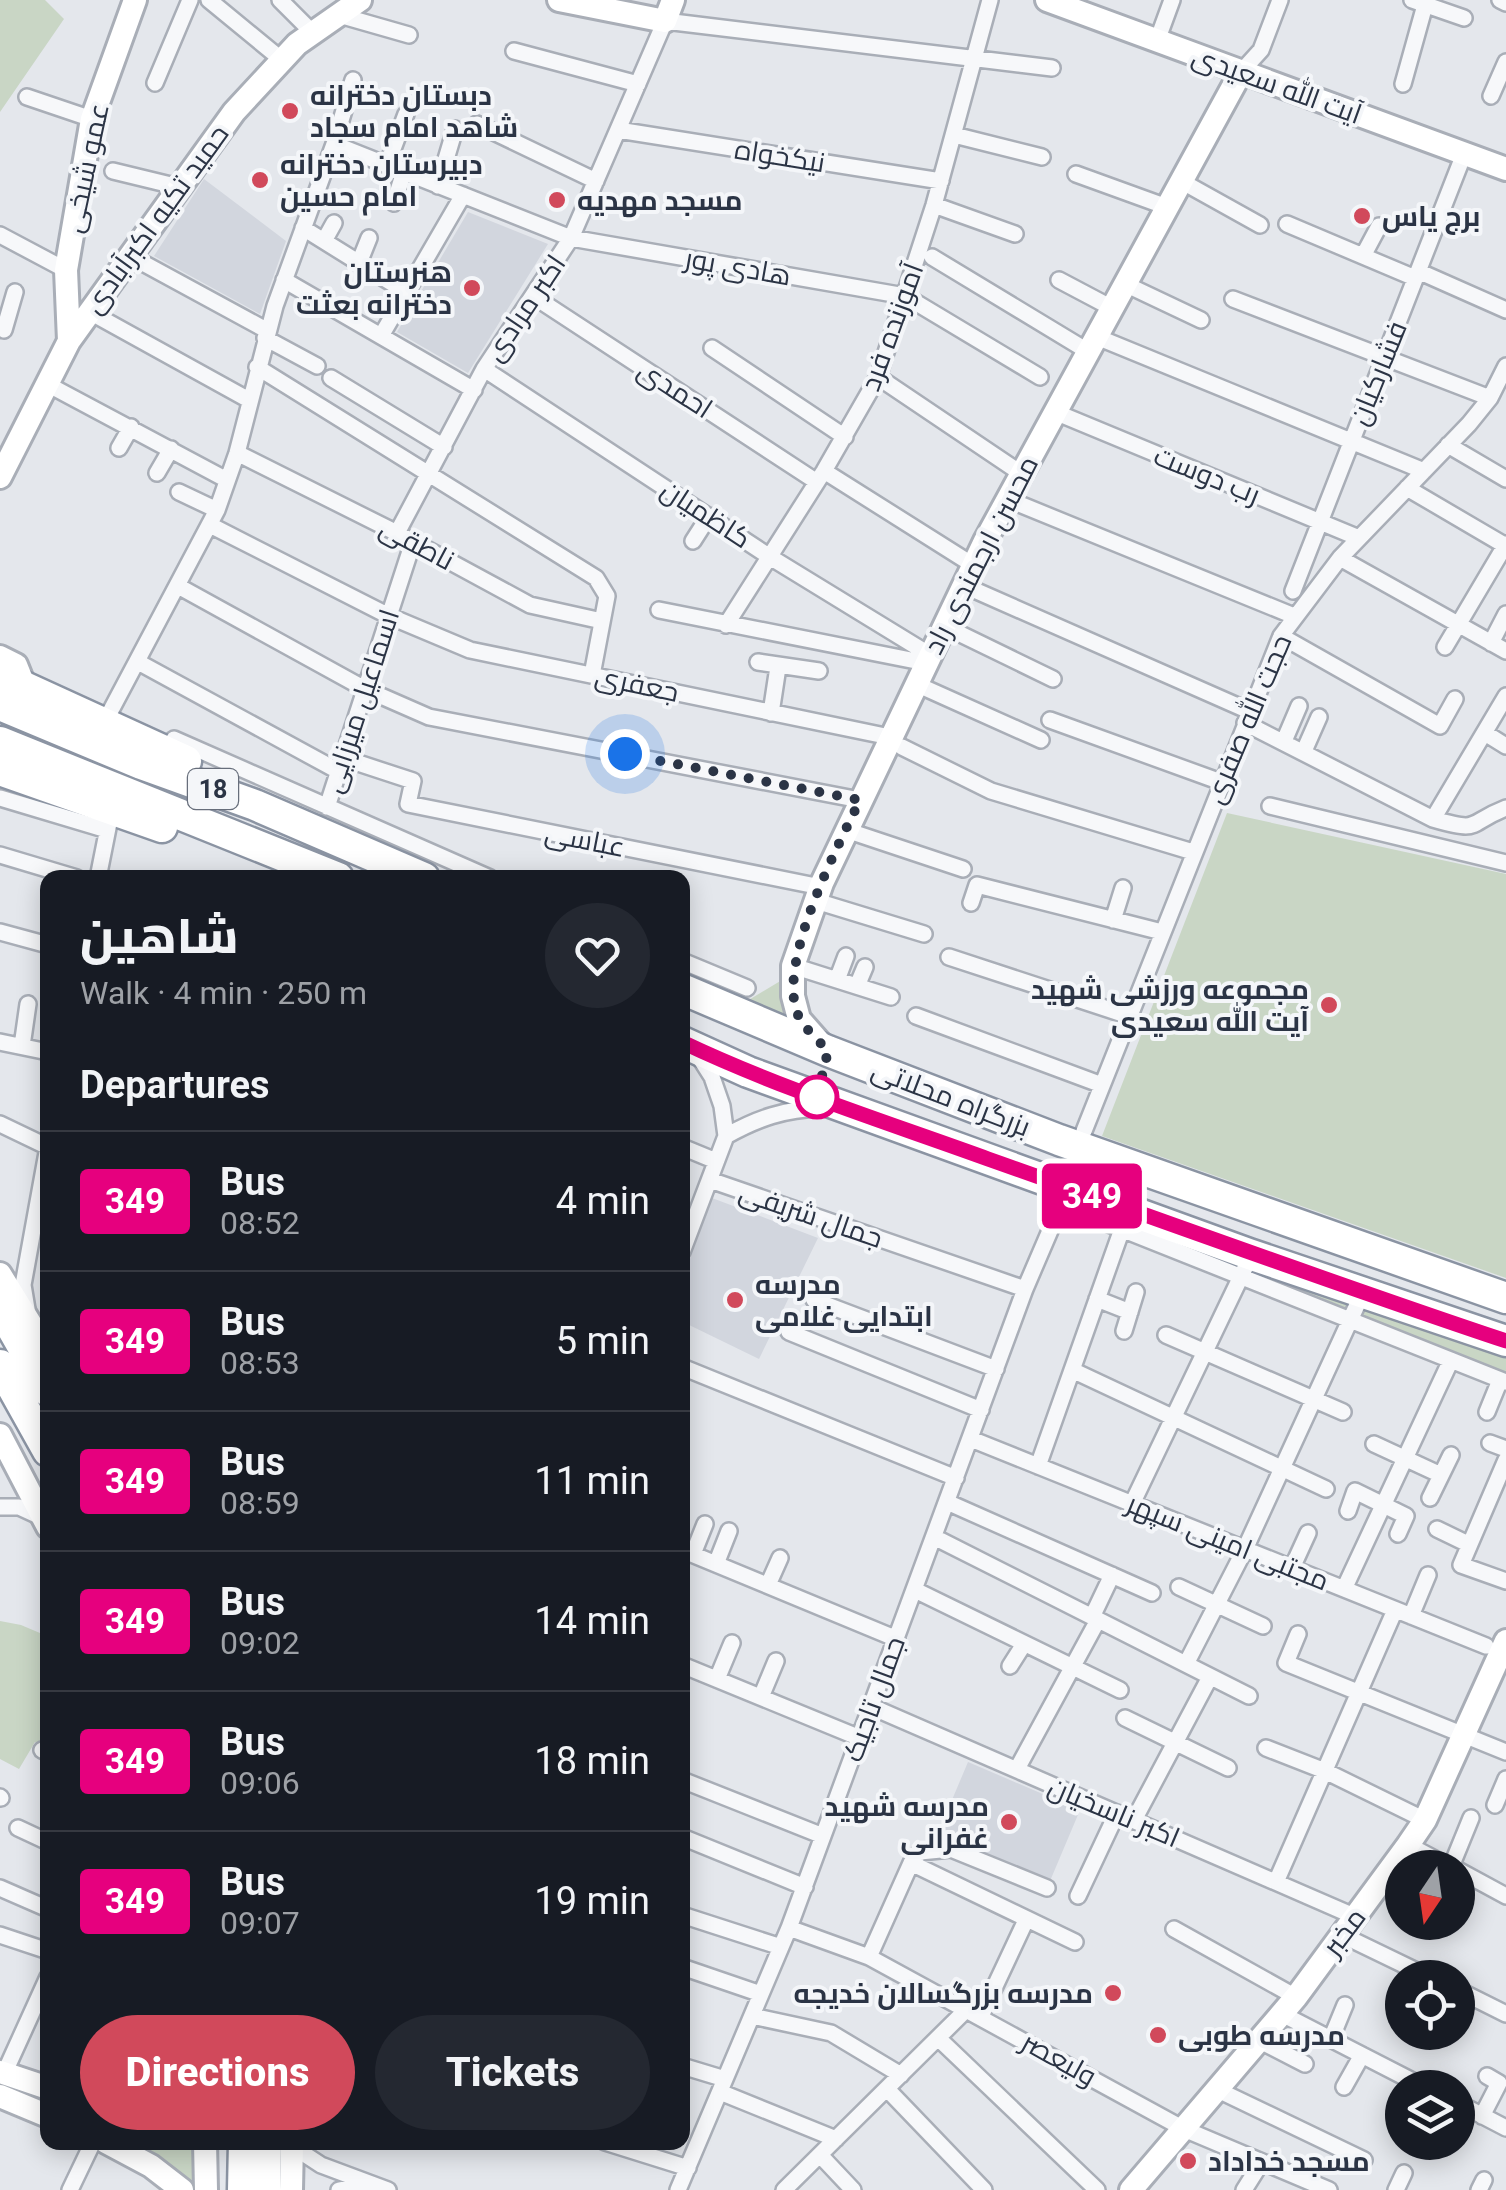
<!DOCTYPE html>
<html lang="en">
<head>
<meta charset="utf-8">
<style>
	:root { --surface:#171b24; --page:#242831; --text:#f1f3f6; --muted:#9ea1a6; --line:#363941; --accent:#d1495b }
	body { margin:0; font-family:Roboto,Cairo,sans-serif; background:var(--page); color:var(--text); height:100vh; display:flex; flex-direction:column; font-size:38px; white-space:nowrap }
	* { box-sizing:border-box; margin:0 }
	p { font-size:32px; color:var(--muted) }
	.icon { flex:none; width:55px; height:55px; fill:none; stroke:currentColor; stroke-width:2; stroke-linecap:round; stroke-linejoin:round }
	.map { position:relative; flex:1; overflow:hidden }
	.details { position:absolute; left:40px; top:870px; width:650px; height:1280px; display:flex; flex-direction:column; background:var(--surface); border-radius:20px; box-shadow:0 5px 25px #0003 }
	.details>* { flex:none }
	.badge { padding:0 20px; border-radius:8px; font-size:35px; line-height:65px }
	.needle { width:65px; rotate:193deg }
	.tools { position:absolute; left:1385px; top:1850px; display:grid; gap:20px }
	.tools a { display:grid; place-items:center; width:90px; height:90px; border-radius:50%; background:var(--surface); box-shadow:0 5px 25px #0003; font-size:50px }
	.you { position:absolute; width:50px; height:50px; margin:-25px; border:8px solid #fff; border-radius:50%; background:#1a73e8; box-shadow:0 0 0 15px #1a73e833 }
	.map>.badge { position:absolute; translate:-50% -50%; box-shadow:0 0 0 5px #fff }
	h2 { padding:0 40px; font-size:38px; line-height:90px }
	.round { display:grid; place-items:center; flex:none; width:105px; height:105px; border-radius:52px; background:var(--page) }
	.headline { display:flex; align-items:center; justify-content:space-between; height:170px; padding:0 40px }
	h1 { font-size:48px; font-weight:800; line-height:75px }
	.button { display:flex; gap:20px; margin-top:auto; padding:20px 40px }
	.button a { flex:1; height:115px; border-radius:60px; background:var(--accent); color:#fff; font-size:40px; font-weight:800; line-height:115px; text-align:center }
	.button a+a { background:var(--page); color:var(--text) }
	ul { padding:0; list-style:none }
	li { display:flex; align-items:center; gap:30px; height:140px; padding:0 40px; border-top:2px solid var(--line) }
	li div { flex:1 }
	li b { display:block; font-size:38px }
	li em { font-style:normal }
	li .badge { min-width:110px; font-weight:700; text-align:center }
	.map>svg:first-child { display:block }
	.built { fill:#d2d6de }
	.green { fill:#c9d6c5 }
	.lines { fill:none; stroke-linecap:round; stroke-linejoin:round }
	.street-casing { stroke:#a9aeb7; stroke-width:20 }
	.secondary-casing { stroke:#a9aeb7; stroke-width:28 }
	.highway-casing { stroke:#8b94a3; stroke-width:35 }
	.street { stroke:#f7f8fa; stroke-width:15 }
	.secondary { stroke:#fff; stroke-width:22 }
	.highway { stroke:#fff; stroke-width:30 }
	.line-casing { stroke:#fff; stroke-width:22 }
	.line { stroke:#e6007e; stroke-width:15 }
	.walk { stroke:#2b3445; stroke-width:10; stroke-dasharray:0 18 }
	.poi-dot { fill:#d1495b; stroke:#f4f6f9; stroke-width:4 }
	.stop-dot { fill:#fff; stroke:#e6007e; stroke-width:5 }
	.labels { text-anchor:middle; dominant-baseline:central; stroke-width:8; stroke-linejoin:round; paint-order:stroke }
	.shield { fill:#f4f6f9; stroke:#676e7b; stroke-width:2.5 }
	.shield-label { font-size:25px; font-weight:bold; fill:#2b3445 }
	.street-label { font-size:28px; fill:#2b3445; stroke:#f4f6f9 }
	.poi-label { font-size:28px; font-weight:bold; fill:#2b3445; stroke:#f4f6f9; text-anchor:start }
</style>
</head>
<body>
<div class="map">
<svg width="1506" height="2190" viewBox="0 0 1506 2190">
	<rect width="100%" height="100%" fill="#e4e7ec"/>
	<!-- built -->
	<path class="built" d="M204 179 286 241 260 314 154 256Z
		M468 212 548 244 468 373 397 332Z
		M712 1198 818 1238 759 1359 683 1322V1278Z
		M968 1762 1080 1810 1050 1881 938 1833Z"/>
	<!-- green -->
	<path class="green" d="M0 0H45L64 19 0 112Z
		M1227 813 1506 874V1278L1102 1136Z
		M787 977 796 1024 742 1004Z
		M1131 1227 1506 1355V1374Z
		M0 1621 21 1625 47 1636V1747L35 1742 19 1769 0 1759Z
		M136 2142 196 2143 198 2190H192L167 2163 132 2144Z"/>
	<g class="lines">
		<defs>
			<path id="street" d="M209 0 282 60
				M280 0 313 33
				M1412 0 1464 18
				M1500 0 1506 3
				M339 15 409 35
				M1157 41 1172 0
				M514 51 638 84
				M1241 72 1261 50 1280 0
				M155 83 190 0
				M1403 84 1425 5
				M1491 96 1506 62
				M27 97 92 119
				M477 124 596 181
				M618 130 941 181
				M954 135 1042 157
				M334 144 571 238 905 296 1040 377
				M387 165 406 114
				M113 171 179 187
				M1076 174 1167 207
				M1181 181 1260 225
				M438 186 455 129
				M394 203 404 172
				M934 205 1015 234
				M1287 224 1415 278
				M303 228 406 292
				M0 235 66 270
				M324 241 334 223
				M130 256 268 331
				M1363 256 1379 226
				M932 257 1089 352
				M359 263 369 238
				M1418 271 1506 310
				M284 280 474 390
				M1059 280 1112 308
				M1125 284 1201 320
				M533 296 817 482
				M1233 299 1490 398
				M88 311 249 400
				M4 330 15 292
				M381 336 463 195
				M1097 337 1424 471
				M265 338 317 366
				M712 348 845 437
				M257 367 596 578 607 596 592 675
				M484 369 770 557 930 655
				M878 377 1022 474
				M331 378 444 447
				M47 384 227 480
				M1055 412 1359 538
				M1448 445 1506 479
				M119 448 131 427
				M237 453 397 533 530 605 602 621
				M824 471 973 565
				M157 473 171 449
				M1407 488 1506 546
				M179 492 217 510
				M1007 499 1294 616
				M210 525 389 616 470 650 890 737
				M397 533 484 369 571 238 665 21 1052 68
				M693 541 709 516
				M1340 558 1506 651
				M963 585 1249 711
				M178 586 365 689 429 717 860 800
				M1293 591 1464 154
				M659 610 926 663
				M726 625 824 471 878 377 934 205 990 0
				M944 626 1053 679
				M1281 636 1440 726 1455 699
				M1491 643 1506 614
				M1445 647 1506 544
				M138 662 338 771
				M758 662 819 671
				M916 684 1041 740
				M110 712 217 510 237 453 275 306 334 144 353 80
				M771 713 778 667
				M1050 720 1221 782
				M1245 723 1433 819C1483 833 1465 824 1506 808
				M1485 733 1506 746
				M174 739 490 878
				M1284 741 1299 706
				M902 747 991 791 1193 852
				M1304 751 1319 717
				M343 758 413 781 408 804 821 887
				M0 798 107 830
				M1270 806 1506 863
				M327 807 413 542
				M1433 819 1506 696
				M846 830 963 869
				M0 855 77 878
				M98 878 109 823
				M816 901 924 934
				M971 903 977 885 1162 932
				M1113 920 1123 888
				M0 932 48 945
				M949 957 1129 1016
				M682 961 747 988
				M793 966 891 997
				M837 980 846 956
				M857 986 865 967
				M916 1016 1102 1085
				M0 1042 48 1052
				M22 1046 28 1004
				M0 1124 48 1147
				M1084 1131 1281 636 1340 558 1469 424 1490 398 1506 366
				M726 1136C758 1118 785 1109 821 1108
				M682 1147 716 1161
				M710 1180 1025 1289
				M682 1252 726 1136 722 1106 712 1077 698 1055
				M1097 1299 1130 1312
				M814 1300 996 1369
				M27 1309 23 1285 48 1147
				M1124 1331 1136 1292
				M789 1332 981 1410
				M1166 1335 1343 1412
				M682 1367 956 1478
				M1072 1370 1326 1489
				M1487 1412 1500 1380
				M971 1439 1486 1646
				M1490 1443 1506 1449
				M1374 1444 1441 1475
				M1506 1460 1461 1565 1506 1581
				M1038 1466 1122 1229
				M1430 1498 1451 1455
				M947 1502 1152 1593
				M1132 1504 1245 1268
				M0 1507H19L43 1518
				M1348 1511 1355 1491 1406 1516 1398 1534
				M1437 1529 1468 1544
				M934 1537 1249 1696
				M682 1550 897 1639
				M693 1554 705 1524
				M716 1564 729 1531
				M1292 1568 1308 1533
				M768 1585 780 1558
				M1179 1587 1263 1626
				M1344 1589 1451 1360
				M915 1590 1120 1690
				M1411 1616 1428 1575
				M1092 1617 1112 1575
				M1298 1634 1286 1663 1506 1752
				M1186 1664 1245 1549 1363 1292
				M682 1665 860 1738
				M1010 1666 1024 1644
				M717 1679 732 1643
				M761 1697 776 1661
				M872 1707 1356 1917
				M1125 1718 1228 1768
				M1266 1748 1325 1771 1425 1820
				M42 1750 48 1753
				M1017 1769 1098 1620
				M682 1780 823 1836
				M0 1797 1 1798
				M1495 1805 1506 1779
				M1134 1820 1210 1677
				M18 1828 48 1842
				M682 1837 805 1887
				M1408 1845 1452 1868
				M911 1863 1075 1942
				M1451 1867 1471 1818
				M1458 1870 1506 1896
				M1276 1882 1395 1610
				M0 1888 48 1909
				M1078 1896 1117 1813
				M682 1915 781 1947
				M789 1928 869 1957 1184 2129 1329 2190
				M1174 1929 1296 1997
				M0 1935 48 1951
				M1342 1935 1431 1978
				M869 1957 911 1863 920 1852 951 1849 1047 1888
				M682 1967 761 1994
				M1458 1990 1506 2014
				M1282 2014 1426 2088
				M752 2016 831 2033 901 2075
				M981 2016 1026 1920
				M938 2038 1097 2190
				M1331 2039 1345 2005
				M1260 2041 1305 2064
				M682 2066 725 2079
				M4 2074 48 1977
				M1344 2087 1362 2055
				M887 2089 984 2190
				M1218 2090 1364 2160
				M720 2092 836 2139
				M1458 2103 1506 2128
				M1482 2116 1499 2083 1487 2076
				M605 2142 688 2168
				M292 2146 321 2165 388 2190
				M820 2155 853 2190
				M70 2190 93 2142
				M339 2190 369 2184
				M678 2190 789 1928 1025 1289 1061 1205 1506 1382
				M784 2190 967 2009
				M1244 2190 1261 2163
				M1396 2190 1404 2173
				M1479 2190 1484 2180"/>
			<path id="secondary" d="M559 0 665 21 673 0
				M1047 0 1506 169
				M69 341 66 270 92 119 135 0
				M0 477 69 341 234 112 297 44 360 0
				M0 657 16 665 26 690
				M822 1045 799 1019 793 996V966L822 883 985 541 1241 72
				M0 1274 48 1352
				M0 1435 48 1527
				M0 2072 48 2088
				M0 2096 48 2116
				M106 2142 151 2166 182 2190
				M205 2142 206 2190
				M291 2190 292 2142
				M1131 2190 1296 1997 1408 1845 1425 1820 1506 1641"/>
			<path id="highway" d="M0 676 186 761
				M0 705 141 764 255 805 424 878
				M0 742 338 878
				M0 770 162 827
				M682 989 828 1051 1059 1140 1506 1298
				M682 1042 748 1072 1249 1254 1506 1341
				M0 1307 48 1391
				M0 1365 48 1451
				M243 2190 244 2142
				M265 2190 266 2142"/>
		</defs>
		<!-- street casing -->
		<use href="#street" class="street-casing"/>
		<!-- secondary casing -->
		<use href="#secondary" class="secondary-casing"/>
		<!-- highway casing -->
		<use href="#highway" class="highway-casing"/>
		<!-- street -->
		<use href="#street" class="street"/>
		<!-- secondary -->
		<use href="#secondary" class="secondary"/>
		<!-- highway -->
		<use href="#highway" class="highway"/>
	</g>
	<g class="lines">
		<defs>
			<path id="line" d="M682 1042C781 1089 886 1122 988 1159 1161 1220 1332 1283 1506 1341"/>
		</defs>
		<!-- line casing -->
		<use href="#line" class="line-casing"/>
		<!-- line -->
		<use href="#line" class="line"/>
		<!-- walk -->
		<path class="walk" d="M625 754 860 800C837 848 776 964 798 1015 804 1028 818 1040 828 1051L817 1097"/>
	</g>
	<!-- markers -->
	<g class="poi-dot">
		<circle cx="290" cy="111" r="10"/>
		<circle cx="260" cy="180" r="10"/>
		<circle cx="557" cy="200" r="10"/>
		<circle cx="1362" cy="216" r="10"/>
		<circle cx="472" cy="288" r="10"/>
		<circle cx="1329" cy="1005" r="10"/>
		<circle cx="735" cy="1300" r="10"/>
		<circle cx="1009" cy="1822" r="10"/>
		<circle cx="1113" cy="1993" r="10"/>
		<circle cx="1158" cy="2035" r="10"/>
		<circle cx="1188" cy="2161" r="10"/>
	</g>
	<circle class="stop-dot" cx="817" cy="1097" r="20"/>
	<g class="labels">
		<!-- shield labels -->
		<rect class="shield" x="188" y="769" width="50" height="40" rx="8"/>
		<g class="shield-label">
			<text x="213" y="789">18</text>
		</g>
		<!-- street labels -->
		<g class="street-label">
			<text transform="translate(1277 85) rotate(20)">آیت الله سعیدی</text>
			<text transform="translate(780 156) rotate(9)">نیکخواه</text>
			<text transform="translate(86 168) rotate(-78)">عمو شیخی</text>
			<text transform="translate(156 219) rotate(-54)">حمید تکیه اکبرآبادی</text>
			<text transform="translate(738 267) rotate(10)">هادی پور</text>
			<text transform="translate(525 308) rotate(-56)">اکبر مرادی</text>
			<text transform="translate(892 327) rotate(-70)">آموزنده فرد</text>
			<text transform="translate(1378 373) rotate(-68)">فشارکیان</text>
			<text transform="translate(675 389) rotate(33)">احمدی</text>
			<text transform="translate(1207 475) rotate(22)">رب دوست</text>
			<text transform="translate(706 514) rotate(33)">کاظمیان</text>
			<text transform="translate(417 544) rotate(28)">ناطقی</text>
			<text transform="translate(981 555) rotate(-63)">محسن ارجمندی راد</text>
			<text transform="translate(637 684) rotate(12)">جعفری</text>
			<text transform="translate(361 701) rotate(-72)">اسماعیل میرزایی</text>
			<text transform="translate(1248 719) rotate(-67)">حجت الله صفری</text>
			<text transform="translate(585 840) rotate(11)">عباسی</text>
			<text transform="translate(951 1098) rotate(21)">بزرگراه محلاتی</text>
			<text transform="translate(811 1215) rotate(19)">جمال شریفی</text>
			<text transform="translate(1228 1542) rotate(22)">مجتبی امینی سپهر</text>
			<text transform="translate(874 1699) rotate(-70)">جمال تاجیک</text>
			<text transform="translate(1114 1812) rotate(23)">اکبر ناسخیان</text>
			<text transform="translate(1344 1932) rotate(-53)">مخبر</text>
			<text transform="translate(1059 2059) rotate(29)">ولیعصر</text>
		</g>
		<!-- poi labels -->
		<g class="poi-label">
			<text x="310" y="95">دبستان دخترانه<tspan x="310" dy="32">شاهد امام سجاد</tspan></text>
			<text x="280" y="164">دبیرستان دخترانه<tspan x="280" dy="32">امام حسین</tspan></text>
			<text x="577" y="200">مسجد مهدیه</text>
			<text x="1382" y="216">برج یاس</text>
			<text x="452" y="272" text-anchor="end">هنرستان<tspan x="452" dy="32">دخترانه بعثت</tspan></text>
			<text x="1309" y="989" text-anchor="end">مجموعه ورزشی شهید<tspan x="1309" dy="32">آیت‌ الله سعیدی</tspan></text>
			<text x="755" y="1284">مدرسه<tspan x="755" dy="32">ابتدایی غلامی</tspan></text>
			<text x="989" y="1806" text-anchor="end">مدرسه شهید<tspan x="989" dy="32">غفرانی</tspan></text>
			<text x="1093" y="1993" text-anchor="end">مدرسه بزرگسالان خدیجه</text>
			<text x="1178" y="2035">مدرسه طوبی</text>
			<text x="1208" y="2161">مسجد خداداد</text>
		</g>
	</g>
</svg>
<div class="tools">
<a><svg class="needle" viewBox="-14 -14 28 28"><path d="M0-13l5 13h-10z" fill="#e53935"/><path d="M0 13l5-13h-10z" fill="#9ea1a6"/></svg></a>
<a><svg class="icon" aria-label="locate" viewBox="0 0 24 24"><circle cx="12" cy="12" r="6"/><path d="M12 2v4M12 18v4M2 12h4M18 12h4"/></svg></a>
<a><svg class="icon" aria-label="layers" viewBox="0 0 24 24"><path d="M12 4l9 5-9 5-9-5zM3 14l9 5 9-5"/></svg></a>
</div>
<div class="you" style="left:625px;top:754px"></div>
<b class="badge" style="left:1092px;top:1196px;background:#e6007e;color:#fff">349</b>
<section class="details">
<div class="headline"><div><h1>شاهین</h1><p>Walk · 4 min · 250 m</p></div><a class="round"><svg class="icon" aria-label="heart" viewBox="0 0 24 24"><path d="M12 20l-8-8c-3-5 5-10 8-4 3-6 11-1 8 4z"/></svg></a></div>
<h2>Departures</h2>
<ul>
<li><span class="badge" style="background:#e6007e;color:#fff">349</span><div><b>Bus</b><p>08:52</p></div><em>4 min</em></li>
<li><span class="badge" style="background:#e6007e;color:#fff">349</span><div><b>Bus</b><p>08:53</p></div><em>5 min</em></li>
<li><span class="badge" style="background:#e6007e;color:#fff">349</span><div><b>Bus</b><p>08:59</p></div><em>11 min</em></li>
<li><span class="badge" style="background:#e6007e;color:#fff">349</span><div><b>Bus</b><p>09:02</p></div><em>14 min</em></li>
<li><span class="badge" style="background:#e6007e;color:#fff">349</span><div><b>Bus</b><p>09:06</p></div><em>18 min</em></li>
<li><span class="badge" style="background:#e6007e;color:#fff">349</span><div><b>Bus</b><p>09:07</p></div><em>19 min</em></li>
</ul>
<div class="button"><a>Directions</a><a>Tickets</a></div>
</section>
</div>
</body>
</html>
